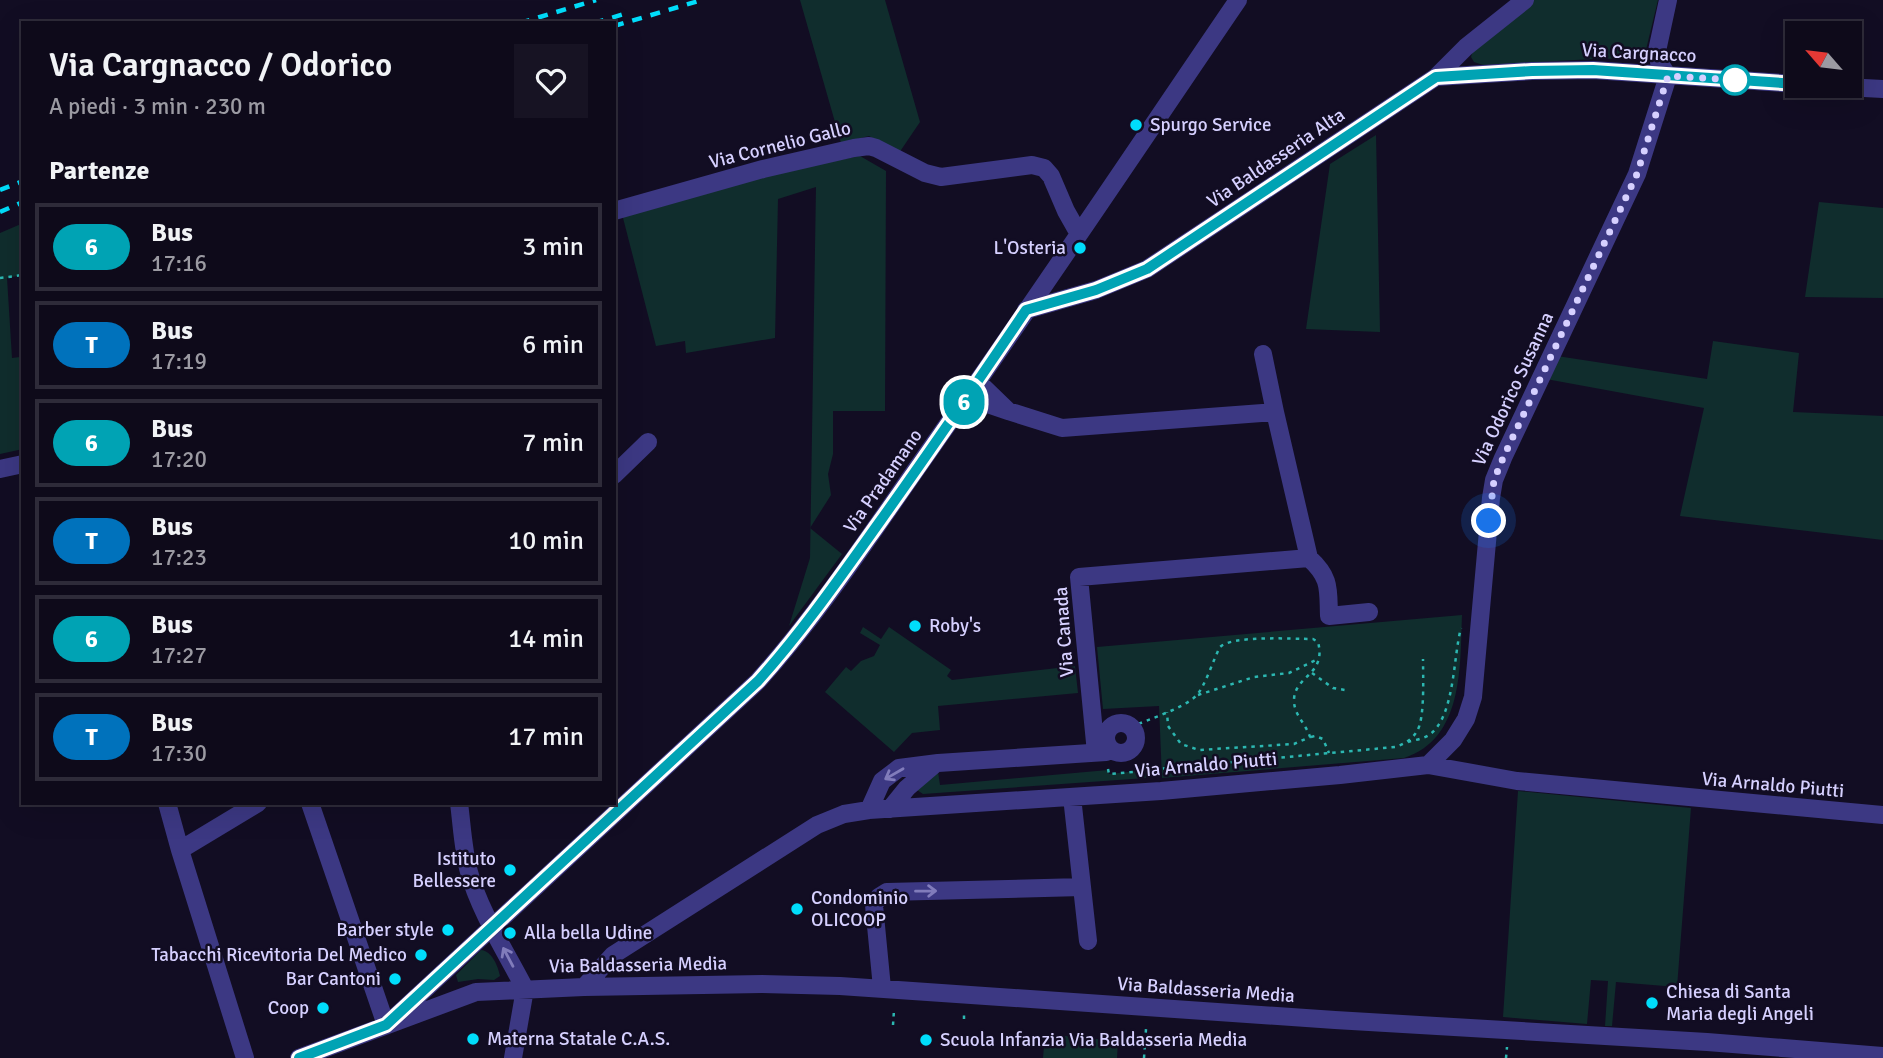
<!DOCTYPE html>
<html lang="it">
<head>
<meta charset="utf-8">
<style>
	:root { --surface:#0e0a1a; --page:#171323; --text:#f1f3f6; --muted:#9b9aa2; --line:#2e2b39 }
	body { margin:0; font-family:Signika,sans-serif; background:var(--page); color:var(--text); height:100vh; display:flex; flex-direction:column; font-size:26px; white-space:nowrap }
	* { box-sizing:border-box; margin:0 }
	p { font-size:23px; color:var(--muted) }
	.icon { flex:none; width:38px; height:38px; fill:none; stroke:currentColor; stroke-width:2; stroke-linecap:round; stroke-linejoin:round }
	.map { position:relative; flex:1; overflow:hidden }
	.side { position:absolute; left:21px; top:21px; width:595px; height:784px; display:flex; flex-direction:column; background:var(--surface); border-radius:0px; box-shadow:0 7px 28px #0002,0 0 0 2px var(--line) }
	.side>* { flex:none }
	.badge { padding:0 14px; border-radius:23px; font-size:24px; line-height:46px }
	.needle { width:46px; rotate:298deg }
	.tools { position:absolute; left:1785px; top:21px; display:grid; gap:14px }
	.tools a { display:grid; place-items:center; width:77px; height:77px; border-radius:0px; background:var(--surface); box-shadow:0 7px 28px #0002,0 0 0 2px var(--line); font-size:35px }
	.you { position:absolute; width:35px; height:35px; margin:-18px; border:5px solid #fff; border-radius:50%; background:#1a73e8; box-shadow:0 0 0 10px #1a73e833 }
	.map>.badge { position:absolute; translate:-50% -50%; box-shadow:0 0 0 4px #fff }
	h2 { padding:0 28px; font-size:26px; line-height:63px }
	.round { display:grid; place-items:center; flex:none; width:74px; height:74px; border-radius:0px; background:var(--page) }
	.head { display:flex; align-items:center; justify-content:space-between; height:119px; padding:0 28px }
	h1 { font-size:33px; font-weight:600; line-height:52px }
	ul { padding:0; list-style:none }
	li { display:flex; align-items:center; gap:21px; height:88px; margin:0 14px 10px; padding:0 14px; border:4px solid var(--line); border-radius:0px }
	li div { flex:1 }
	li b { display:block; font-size:26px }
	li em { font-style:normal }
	li .badge { min-width:77px; font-weight:700; text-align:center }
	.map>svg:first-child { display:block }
	.green { fill:#102d2d }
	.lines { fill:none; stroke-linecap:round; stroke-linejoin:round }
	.path { stroke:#2cb7b1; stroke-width:2.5; stroke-dasharray:3.5 5; stroke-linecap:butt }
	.minor { stroke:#3c3883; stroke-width:18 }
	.rail { stroke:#00ddfb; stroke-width:4.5; stroke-dasharray:10 9; stroke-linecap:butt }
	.oneway { stroke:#817cbb }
	.line-casing { stroke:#fff; stroke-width:16 }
	.line { stroke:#00a3b4; stroke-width:10 }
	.walk { stroke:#d6d0ff; stroke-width:7; stroke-dasharray:0 12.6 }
	.stop-dot { fill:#fff; stroke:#00a3b4; stroke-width:3.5 }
	.poi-dot { fill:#00ddfb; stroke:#120d23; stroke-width:2.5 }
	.labels { text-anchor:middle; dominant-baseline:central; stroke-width:5; stroke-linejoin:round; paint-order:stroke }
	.street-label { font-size:19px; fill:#d6d0ff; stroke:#120d23 }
	.poi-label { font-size:19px; fill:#d6d0ff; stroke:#120d23; text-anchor:start }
</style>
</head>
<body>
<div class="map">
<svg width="1883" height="1058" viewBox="0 0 1883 1058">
	<rect width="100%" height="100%" fill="#120d23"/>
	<!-- green -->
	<path class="green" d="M800 0H885L920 122 899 153 869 136 841 143Z
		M1534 0H1658L1644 58 1594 59 1483 65 1474 62 1471 57 1473 50Z
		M1376 135 1380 332 1306 329 1330 164Z
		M860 156 886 171 885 411H833V454L828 474 831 495 810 528 842 554 789 626 810 558 816 187 778 199 775 338 686 353 685 341 656 346 622 214 766 174Z
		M1819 202 1883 208V298L1805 297Z
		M21 224H23V275L7 278 12 358 20 357 23 449 0 454V233Z
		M1713 341 1799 353 1793 412 1883 416V540L1680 516 1704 408 1546 379 1557 356 1707 379Z
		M1462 615C1460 665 1464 739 1404 758L1162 778 1159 706 1103 709 1097 647Z
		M863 627 881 639 889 627 951 670 947 676 952 680 1075 666 1078 693 938 706 940 730 912 733 894 752 825 692 846 667 851 671 861 661 874 656 880 645 860 633Z
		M1108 770 1109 774 1146 770V778L923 794 917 790 938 772 940 785Z
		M1518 791 1691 808 1677 987 1616 982 1612 1026H1605L1608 981 1591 980 1587 1024 1503 1017Z
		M481 950C492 951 498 966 500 976L494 980 478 979 458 982 456 975Z
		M1045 1034 1118 1041 1117 1058H1043Z"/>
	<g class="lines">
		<!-- path -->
		<path class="path" d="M0 278 23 275
			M1312 673 1333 688 1345 690
			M1198 695 1254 677 1289 673 1318 659
			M1131 727C1149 719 1182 709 1196 696 1205 687 1213 660 1220 647 1232 635 1294 639 1313 639L1318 642C1327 676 1293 675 1294 702 1295 716 1306 724 1310 737L1294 744 1199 750 1181 744 1168 726 1167 712
			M1311 737 1315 736 1323 739 1329 753
			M1408 742C1414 740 1423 739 1429 735 1455 717 1453 657 1461 628
			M1108 769 1109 774 1146 771
			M1146 770 1395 747C1404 744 1412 740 1417 731 1425 719 1423 675 1423 659
			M964 1019V1015
			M893 1025 894 1010
			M1144 1058 1146 1029
			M1506 1058 1507 1047"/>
		<!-- minor -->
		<path class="minor" d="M1668 0 1657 51 1659 62 1668 76
			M1436 77 1532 71 1593 70 1797 84
			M1827 86 1883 89
			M614 211 763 169 854 148 869 146 876 148 925 173 941 177 1032 165 1044 168 1051 176 1066 211 1079 234
			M1026 310 1096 290 1147 269 1436 77 1466 47 1525 0
			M1263 354 1275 412
			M967 397 1008 411 978 382
			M1008 411 1062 428 1275 412 1309 558 1079 577 1096 753
			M0 469 23 464
			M614 475 648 442
			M1309 558C1331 578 1328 589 1329 616L1369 612
			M1106 738a15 15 0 1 1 30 0a15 15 0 1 1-30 0Z
			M1428 765 1453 740 1466 719 1473 697 1491 498 1494 480 1503 458 1637 174 1668 76
			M167 803 180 850 245 1058
			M310 803 386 1025
			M459 803C462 826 463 850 469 872 479 910 507 954 525 989
			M890 809 907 788 934 765
			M869 810 882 781 899 768 938 763 1106 752 1110 749
			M180 850 258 803
			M1082 887 1088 941
			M584 987 613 955 817 825 844 814 869 810 1161 791 1340 775 1428 765 1517 781 1883 815
			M882 988 874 905 879 897 887 892 1082 887 1072 797
			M394 1018 758 681C822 610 874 529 929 451 1034 303 1135 151 1238 0
			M299 1058 476 992 584 987 762 984 840 986 1335 1020 1707 1042 1883 1056
			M513 1058 525 989"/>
		<!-- rail -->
		<path class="rail" d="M520 23 596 0
			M594 23 624 14
			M614 26 702 0
			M0 190 23 181
			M0 212 23 202"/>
	</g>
	<!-- one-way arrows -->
	<defs><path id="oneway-shaft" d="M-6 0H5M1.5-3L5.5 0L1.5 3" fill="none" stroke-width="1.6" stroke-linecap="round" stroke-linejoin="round" transform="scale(1.75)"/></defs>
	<g class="oneway">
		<use href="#oneway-shaft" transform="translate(894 774) rotate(150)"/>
		<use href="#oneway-shaft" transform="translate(926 891) rotate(-1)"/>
		<use href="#oneway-shaft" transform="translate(508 957) rotate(-118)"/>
	</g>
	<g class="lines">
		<defs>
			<path id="line" d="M299 1058 386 1025 758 681C803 631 841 576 881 520 930 451 978 381 1026 310L1096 290 1147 269 1436 77 1532 71 1593 70 1797 84"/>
		</defs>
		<!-- line casing -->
		<use href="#line" class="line-casing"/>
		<!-- line -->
		<use href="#line" class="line"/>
		<!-- walk -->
		<path class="walk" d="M1489 521 1494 480 1503 458 1637 174 1668 76 1735 80"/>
	</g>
	<!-- markers -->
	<circle class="stop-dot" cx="1735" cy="80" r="14"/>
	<g class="poi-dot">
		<circle cx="1136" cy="125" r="7"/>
		<circle cx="1080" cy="248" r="7"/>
		<circle cx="915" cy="626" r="7"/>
		<circle cx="510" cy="870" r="7"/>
		<circle cx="797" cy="909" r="7"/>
		<circle cx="448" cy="930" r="7"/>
		<circle cx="510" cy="933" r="7"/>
		<circle cx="421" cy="955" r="7"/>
		<circle cx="395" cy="979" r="7"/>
		<circle cx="1652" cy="1003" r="7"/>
		<circle cx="323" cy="1008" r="7"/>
		<circle cx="473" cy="1039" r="7"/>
		<circle cx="926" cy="1040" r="7"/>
	</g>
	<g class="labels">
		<!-- street labels -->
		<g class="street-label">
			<text transform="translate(1639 53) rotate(3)">Via Cargnacco</text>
			<text transform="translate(780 145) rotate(-14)">Via Cornelio Gallo</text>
			<text transform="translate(1276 158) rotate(-34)">Via Baldasseria Alta</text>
			<text transform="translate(1513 389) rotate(-65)">Via Odorico Susanna</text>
			<text transform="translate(883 481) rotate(-55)">Via Pradamano</text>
			<text transform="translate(1064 632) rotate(-94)">Via Canada</text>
			<text transform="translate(1206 765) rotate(-5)">Via Arnaldo Piutti</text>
			<text transform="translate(1773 785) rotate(5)">Via Arnaldo Piutti</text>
			<text transform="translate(638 965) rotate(-1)">Via Baldasseria Media</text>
			<text transform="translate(1206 990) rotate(4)">Via Baldasseria Media</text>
		</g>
		<!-- poi labels -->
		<g class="poi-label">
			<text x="1150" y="125">Spurgo Service</text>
			<text x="1066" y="248" text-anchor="end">L'Osteria</text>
			<text x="929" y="626">Roby's</text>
			<text x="496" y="859" text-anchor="end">Istituto<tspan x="496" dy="22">Bellessere</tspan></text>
			<text x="811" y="898">Condominio<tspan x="811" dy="22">OLICOOP</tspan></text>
			<text x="434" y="930" text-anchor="end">Barber style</text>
			<text x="524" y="933">Alla bella Udine</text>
			<text x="407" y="955" text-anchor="end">Tabacchi Ricevitoria Del Medico</text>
			<text x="381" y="979" text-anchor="end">Bar Cantoni</text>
			<text x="1666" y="992">Chiesa di Santa<tspan x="1666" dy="22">Maria degli Angeli</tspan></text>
			<text x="309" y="1008" text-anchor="end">Coop</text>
			<text x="487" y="1039">Materna Statale C.A.S.</text>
			<text x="940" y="1040">Scuola Infanzia Via Baldasseria Media</text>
		</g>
	</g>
</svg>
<div class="tools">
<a><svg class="needle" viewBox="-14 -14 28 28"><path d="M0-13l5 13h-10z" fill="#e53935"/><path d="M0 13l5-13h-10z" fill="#9b9aa2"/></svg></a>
</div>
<div class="you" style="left:1489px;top:521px"></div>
<b class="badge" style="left:964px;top:402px;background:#00a3b4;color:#fff">6</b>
<section class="side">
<div class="head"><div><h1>Via Cargnacco / Odorico</h1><p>A piedi · 3 min · 230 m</p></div><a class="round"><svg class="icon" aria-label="heart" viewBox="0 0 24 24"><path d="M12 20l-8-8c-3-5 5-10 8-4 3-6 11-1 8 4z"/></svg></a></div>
<h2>Partenze</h2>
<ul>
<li><span class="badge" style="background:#00a3b4;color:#fff">6</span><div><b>Bus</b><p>17:16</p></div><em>3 min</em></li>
<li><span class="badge" style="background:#0072bc;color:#fff">T</span><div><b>Bus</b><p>17:19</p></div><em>6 min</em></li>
<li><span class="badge" style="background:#00a3b4;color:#fff">6</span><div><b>Bus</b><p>17:20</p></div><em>7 min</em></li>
<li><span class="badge" style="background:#0072bc;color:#fff">T</span><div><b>Bus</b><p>17:23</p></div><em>10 min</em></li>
<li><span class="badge" style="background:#00a3b4;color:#fff">6</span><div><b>Bus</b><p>17:27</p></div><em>14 min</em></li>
<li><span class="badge" style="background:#0072bc;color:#fff">T</span><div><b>Bus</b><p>17:30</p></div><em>17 min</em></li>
</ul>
</section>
</div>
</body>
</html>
